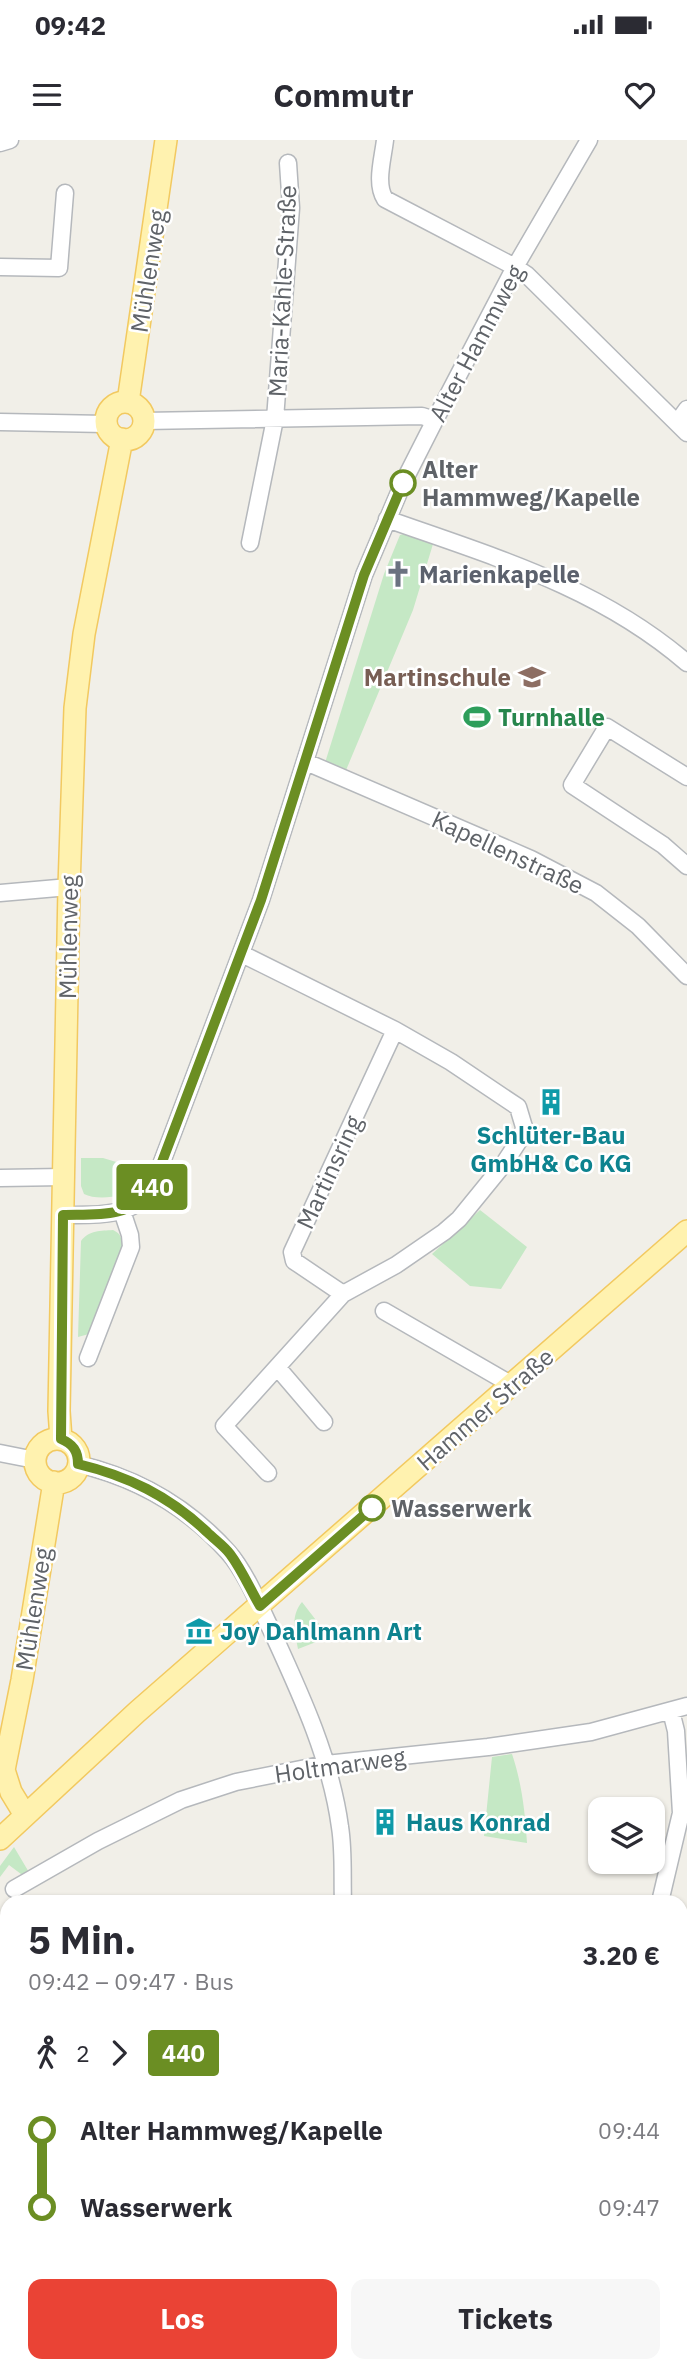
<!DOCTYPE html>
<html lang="de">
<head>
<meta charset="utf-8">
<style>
	:root { --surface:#fff; --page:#f7f7f7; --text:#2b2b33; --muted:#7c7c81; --accent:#ea4335 }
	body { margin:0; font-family:"IBM Plex Sans",sans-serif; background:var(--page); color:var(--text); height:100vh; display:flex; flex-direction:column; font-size:26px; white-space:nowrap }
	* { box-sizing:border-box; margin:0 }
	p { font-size:23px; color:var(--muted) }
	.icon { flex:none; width:38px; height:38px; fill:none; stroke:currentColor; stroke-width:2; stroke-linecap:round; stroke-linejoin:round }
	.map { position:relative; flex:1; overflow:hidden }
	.details { position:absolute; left:0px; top:1755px; width:688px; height:478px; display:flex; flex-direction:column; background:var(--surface); border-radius:21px 21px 0 0; box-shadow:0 2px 5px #0004 }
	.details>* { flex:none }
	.badge { padding:0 14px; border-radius:5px; font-size:24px; line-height:46px }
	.fabs { position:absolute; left:588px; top:1657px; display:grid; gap:14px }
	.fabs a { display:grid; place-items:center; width:77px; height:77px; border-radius:14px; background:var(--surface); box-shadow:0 2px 5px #0004; font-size:35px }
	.map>.badge { position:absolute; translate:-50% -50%; box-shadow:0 0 0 4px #fff }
	.legs { display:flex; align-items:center; gap:10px; height:77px; padding:0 28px; font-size:23px }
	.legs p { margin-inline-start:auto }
	.head { display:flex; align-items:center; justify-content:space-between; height:119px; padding:0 28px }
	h1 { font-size:38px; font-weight:700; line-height:52px }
	.action { display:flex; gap:14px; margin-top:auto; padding:14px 28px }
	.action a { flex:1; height:80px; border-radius:14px; background:var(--accent); color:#fff; font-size:28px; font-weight:700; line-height:80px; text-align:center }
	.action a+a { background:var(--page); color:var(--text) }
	ul { padding:0 28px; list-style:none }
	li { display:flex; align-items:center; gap:24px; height:77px; font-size:26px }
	li i { display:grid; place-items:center; width:10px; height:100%; margin:0 9px; background:currentColor }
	li i::after { content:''; width:18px; height:18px; margin:-9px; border:5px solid; border-radius:50%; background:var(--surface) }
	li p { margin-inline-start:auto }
	li:first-child i { background:linear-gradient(#0000 50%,currentColor 0) }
	li:last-child i { background:linear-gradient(currentColor 50%,#0000 0) }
	.status { display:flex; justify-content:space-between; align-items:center; height:49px; padding:0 35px; background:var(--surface); direction:ltr }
	.status svg { height:19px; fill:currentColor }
	header { display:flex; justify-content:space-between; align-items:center; height:91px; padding:0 28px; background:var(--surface); font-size:32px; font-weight:700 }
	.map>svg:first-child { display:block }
	.green { fill:#c5e8c5 }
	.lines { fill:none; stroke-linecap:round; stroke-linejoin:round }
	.stream { stroke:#aadaff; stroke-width:3.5 }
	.river { stroke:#aadaff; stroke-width:23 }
	.minor-casing { stroke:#b5b8bc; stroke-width:19 }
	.major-casing { stroke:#f2c960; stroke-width:24 }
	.minor { stroke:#fff; stroke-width:16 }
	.major { stroke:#fff2af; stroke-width:21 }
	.line-1-casing { stroke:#fff; stroke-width:16 }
	.line-1 { stroke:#6b8e23; stroke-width:10 }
	.stop-1-dot { fill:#fff; stroke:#6b8e23; stroke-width:3.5 }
	.labels { text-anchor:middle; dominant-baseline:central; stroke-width:5; stroke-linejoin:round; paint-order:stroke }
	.street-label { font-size:24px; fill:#5f6368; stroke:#fff }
	.stop-label { font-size:24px; font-weight:bold; fill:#5f6368; stroke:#fff; text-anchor:start }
	.worship-label { font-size:24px; font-weight:bold; fill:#5b616d; stroke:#fff; text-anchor:start }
	.education-label { font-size:24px; font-weight:bold; fill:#785e54; stroke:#fff; text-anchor:end }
	.leisure-label { font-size:24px; font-weight:bold; fill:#27864d; stroke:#fff; text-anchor:start }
	.culture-label { font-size:24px; font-weight:bold; fill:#0d838f; stroke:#fff; text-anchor:start }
</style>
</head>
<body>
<div class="status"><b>09:42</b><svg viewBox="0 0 49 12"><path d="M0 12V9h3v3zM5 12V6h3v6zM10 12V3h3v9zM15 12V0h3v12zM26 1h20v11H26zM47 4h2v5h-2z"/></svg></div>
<header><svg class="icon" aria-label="menu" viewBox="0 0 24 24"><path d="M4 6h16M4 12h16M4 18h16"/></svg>Commutr<svg class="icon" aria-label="heart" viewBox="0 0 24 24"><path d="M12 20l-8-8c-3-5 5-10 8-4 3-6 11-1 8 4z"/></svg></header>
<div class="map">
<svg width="687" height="2232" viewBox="0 0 687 2232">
	<rect width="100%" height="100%" fill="#f1efe8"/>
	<!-- green -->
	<path class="green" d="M404 394 433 404 413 470 344 635 324 626 384 434 400 395Z
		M81 1018H103L146 1031C144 1037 142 1042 138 1046 126 1057 98 1061 84 1054L81 1046Z
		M480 1070 527 1107 501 1149 470 1146 432 1114Z
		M113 1090C119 1093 122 1096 121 1102L125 1103 89 1194 78 1197 81 1101C89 1090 101 1091 113 1090Z
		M302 1462 329 1497 298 1509C295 1493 290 1476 302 1462Z
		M512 1614C522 1644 525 1672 527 1703L484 1696 492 1617Z
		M14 1707 30 1734H21L9 1725 0 1737V1726Z
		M0 1845 7 1847V2046L0 2043Z
		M7 2058V2134L0 2132V2061Z
		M386 2226H493L490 2232H392Z
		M521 2226H638L643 2232H530Z"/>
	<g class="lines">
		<!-- stream -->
		<path class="stream" d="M0 1886 7 1896
			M620 2226 625 2232"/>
		<!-- river -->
		<path class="river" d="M0 1966 7 1968
			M545 2226 553 2232"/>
		<defs>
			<path id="minor" d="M385 0C383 18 375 44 385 59L515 127 527 135 687 293
				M0 3 10 0
				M0 127 59 128 65 53
				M144 281 422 276 435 280
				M0 282 106 284
				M677 283 687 269
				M387 379C494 417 599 447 687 523
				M250 403 275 279 291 68 288 23
				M306 622 531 719 596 753 638 786 687 836
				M687 637 607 587 572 645 663 705 687 726
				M0 753 69 747
				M242 814 395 890 451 922 518 967 524 987 522 996 503 1025 459 1079 444 1092 396 1125 343 1154 224 1286 268 1333
				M0 1038 64 1037
				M63 1075C94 1075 130 1078 151 1051L261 760 364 435 403 343 435 280 515 127 589 0
				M343 1154 294 1121 292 1112 395 890
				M384 1171 512 1245
				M88 1218 131 1107 130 1095 122 1071
				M277 1227 324 1282
				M0 1313 35 1320
				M78 1324C137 1338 187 1366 228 1412 246 1432 262 1471 274 1496 302 1557 331 1620 340 1687 344 1712 342 1738 343 1762
				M14 1749 98 1701 181 1660 236 1642 326 1624 488 1607 591 1592 687 1566
				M660 1762 681 1673 676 1591 671 1571
				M681 1817 687 1818
				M0 1837 7 1839
				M681 2055 687 2057
				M681 2141 687 2145
				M166 2232 170 2226"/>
			<path id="major" d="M128 262 166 0
				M106 281a19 19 0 1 1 38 0a19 19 0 1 1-38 0Z
				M61 1299 59 1271 69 747 75 568 84 494 122 299
				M35 1321a22 22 0 1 1 44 0a22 22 0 1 1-44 0Z
				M25 1675 11 1652 4 1630 22 1540 54 1342
				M0 1699 137 1572 687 1091
				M0 2207 7 2211
				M33 2226 44 2232"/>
		</defs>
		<!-- minor casing -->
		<use href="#minor" class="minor-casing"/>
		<!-- major casing -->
		<use href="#major" class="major-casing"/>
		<!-- minor -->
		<use href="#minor" class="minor"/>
		<!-- major -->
		<use href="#major" class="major"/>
	</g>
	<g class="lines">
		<defs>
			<path id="line-1" d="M372 1368 260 1466C250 1449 242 1430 230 1414 224 1406 214 1399 207 1392 169 1356 128 1336 78 1324 78 1311 73 1304 61 1299L63 1075C95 1074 129 1078 151 1051L261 760 364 435 403 343"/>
		</defs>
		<!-- line-1 casing -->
		<use href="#line-1" class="line-1-casing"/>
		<!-- line-1 -->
		<use href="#line-1" class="line-1"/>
	</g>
	<!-- icons -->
	<defs>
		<symbol id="church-bare" viewBox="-9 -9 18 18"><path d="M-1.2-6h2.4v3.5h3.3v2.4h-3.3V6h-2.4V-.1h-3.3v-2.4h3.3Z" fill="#6b7280" stroke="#fff" stroke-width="2.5" paint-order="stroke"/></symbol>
		<symbol id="school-bare" viewBox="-9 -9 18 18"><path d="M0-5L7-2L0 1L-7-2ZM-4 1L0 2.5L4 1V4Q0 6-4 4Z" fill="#8d6e63" stroke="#fff" stroke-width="2.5" paint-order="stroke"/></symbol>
		<symbol id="stadium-bare" viewBox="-9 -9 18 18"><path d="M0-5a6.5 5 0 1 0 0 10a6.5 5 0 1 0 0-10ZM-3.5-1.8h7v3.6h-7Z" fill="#2e9e5b" stroke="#fff" stroke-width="2.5" paint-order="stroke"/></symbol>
		<symbol id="building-bare" viewBox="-9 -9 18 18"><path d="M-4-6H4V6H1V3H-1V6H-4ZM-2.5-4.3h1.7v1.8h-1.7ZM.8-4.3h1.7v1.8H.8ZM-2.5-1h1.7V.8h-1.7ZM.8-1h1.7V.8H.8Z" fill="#0f9aa8" stroke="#fff" stroke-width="2.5" paint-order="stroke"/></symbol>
		<symbol id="museum-bare" viewBox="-9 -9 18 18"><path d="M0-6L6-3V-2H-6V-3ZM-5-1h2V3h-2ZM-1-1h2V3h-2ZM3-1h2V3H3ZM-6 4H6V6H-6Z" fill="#0f9aa8" stroke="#fff" stroke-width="2.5" paint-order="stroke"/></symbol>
	</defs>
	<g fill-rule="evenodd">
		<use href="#church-bare" x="379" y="415" width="38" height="38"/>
		<use href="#school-bare" x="513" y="518" width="38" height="38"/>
		<use href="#stadium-bare" x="458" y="558" width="38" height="38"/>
		<use href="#building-bare" x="532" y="943" width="38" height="38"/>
		<use href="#museum-bare" x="180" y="1472" width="38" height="38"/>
		<use href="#building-bare" x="366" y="1663" width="38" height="38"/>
	</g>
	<!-- markers -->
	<g class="stop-1-dot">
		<circle cx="403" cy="343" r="12"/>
		<circle cx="372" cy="1368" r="12"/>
	</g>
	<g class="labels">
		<!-- street labels -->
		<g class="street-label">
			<text transform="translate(148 131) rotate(-81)">Mühlenweg</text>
			<text transform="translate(282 151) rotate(-87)">Maria-Kahle-Straße</text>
			<text transform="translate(476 203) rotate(-62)">Alter Hammweg</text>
			<text transform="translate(508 712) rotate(25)">Kapellenstraße</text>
			<text transform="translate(68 797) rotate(-89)">Mühlenweg</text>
			<text transform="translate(329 1032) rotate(-65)">Martinsring</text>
			<text transform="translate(485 1269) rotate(-41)">Hammer Straße</text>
			<text transform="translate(33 1469) rotate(-81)">Mühlenweg</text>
			<text transform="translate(340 1625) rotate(-8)">Holtmarweg</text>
		</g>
		<!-- stop labels -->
		<g class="stop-label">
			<text x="422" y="329">Alter<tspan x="422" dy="28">Hammweg/Kapelle</tspan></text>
			<text x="391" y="1368">Wasserwerk</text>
		</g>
		<!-- worship labels -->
		<g class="worship-label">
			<text x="419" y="434">Marienkapelle</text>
		</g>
		<!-- education labels -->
		<g class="education-label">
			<text x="511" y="537">Martinschule</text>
		</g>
		<!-- leisure labels -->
		<g class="leisure-label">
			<text x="498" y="577">Turnhalle</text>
		</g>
		<!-- culture labels -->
		<g class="culture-label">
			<text x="551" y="995" text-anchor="middle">Schlüter-Bau<tspan x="551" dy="28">GmbH&amp; Co KG</tspan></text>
			<text x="220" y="1491">Joy Dahlmann Art</text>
			<text x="406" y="1682">Haus Konrad</text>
		</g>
	</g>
</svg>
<div class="fabs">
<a><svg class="icon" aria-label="layers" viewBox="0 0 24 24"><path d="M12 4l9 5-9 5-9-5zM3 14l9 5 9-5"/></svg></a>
</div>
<b class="badge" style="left:152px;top:1047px;background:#6b8e23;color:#fff">440</b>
<section class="details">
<div class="head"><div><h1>5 Min.</h1><p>09:42 – 09:47 · Bus</p></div><b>3.20 €</b></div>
<div class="legs"><svg class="icon" aria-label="walk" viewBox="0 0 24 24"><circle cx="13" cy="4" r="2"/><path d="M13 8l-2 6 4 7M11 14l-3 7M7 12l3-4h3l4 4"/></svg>2<svg class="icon" aria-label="forward" viewBox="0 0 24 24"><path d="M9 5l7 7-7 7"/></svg><b class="badge" style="background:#6b8e23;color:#fff">440</b></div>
<ul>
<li><i style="color:#6b8e23"></i><b>Alter Hammweg/Kapelle</b><p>09:44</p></li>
<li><i style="color:#6b8e23"></i><b>Wasserwerk</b><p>09:47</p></li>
</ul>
<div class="action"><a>Los</a><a>Tickets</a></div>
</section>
</div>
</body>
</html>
